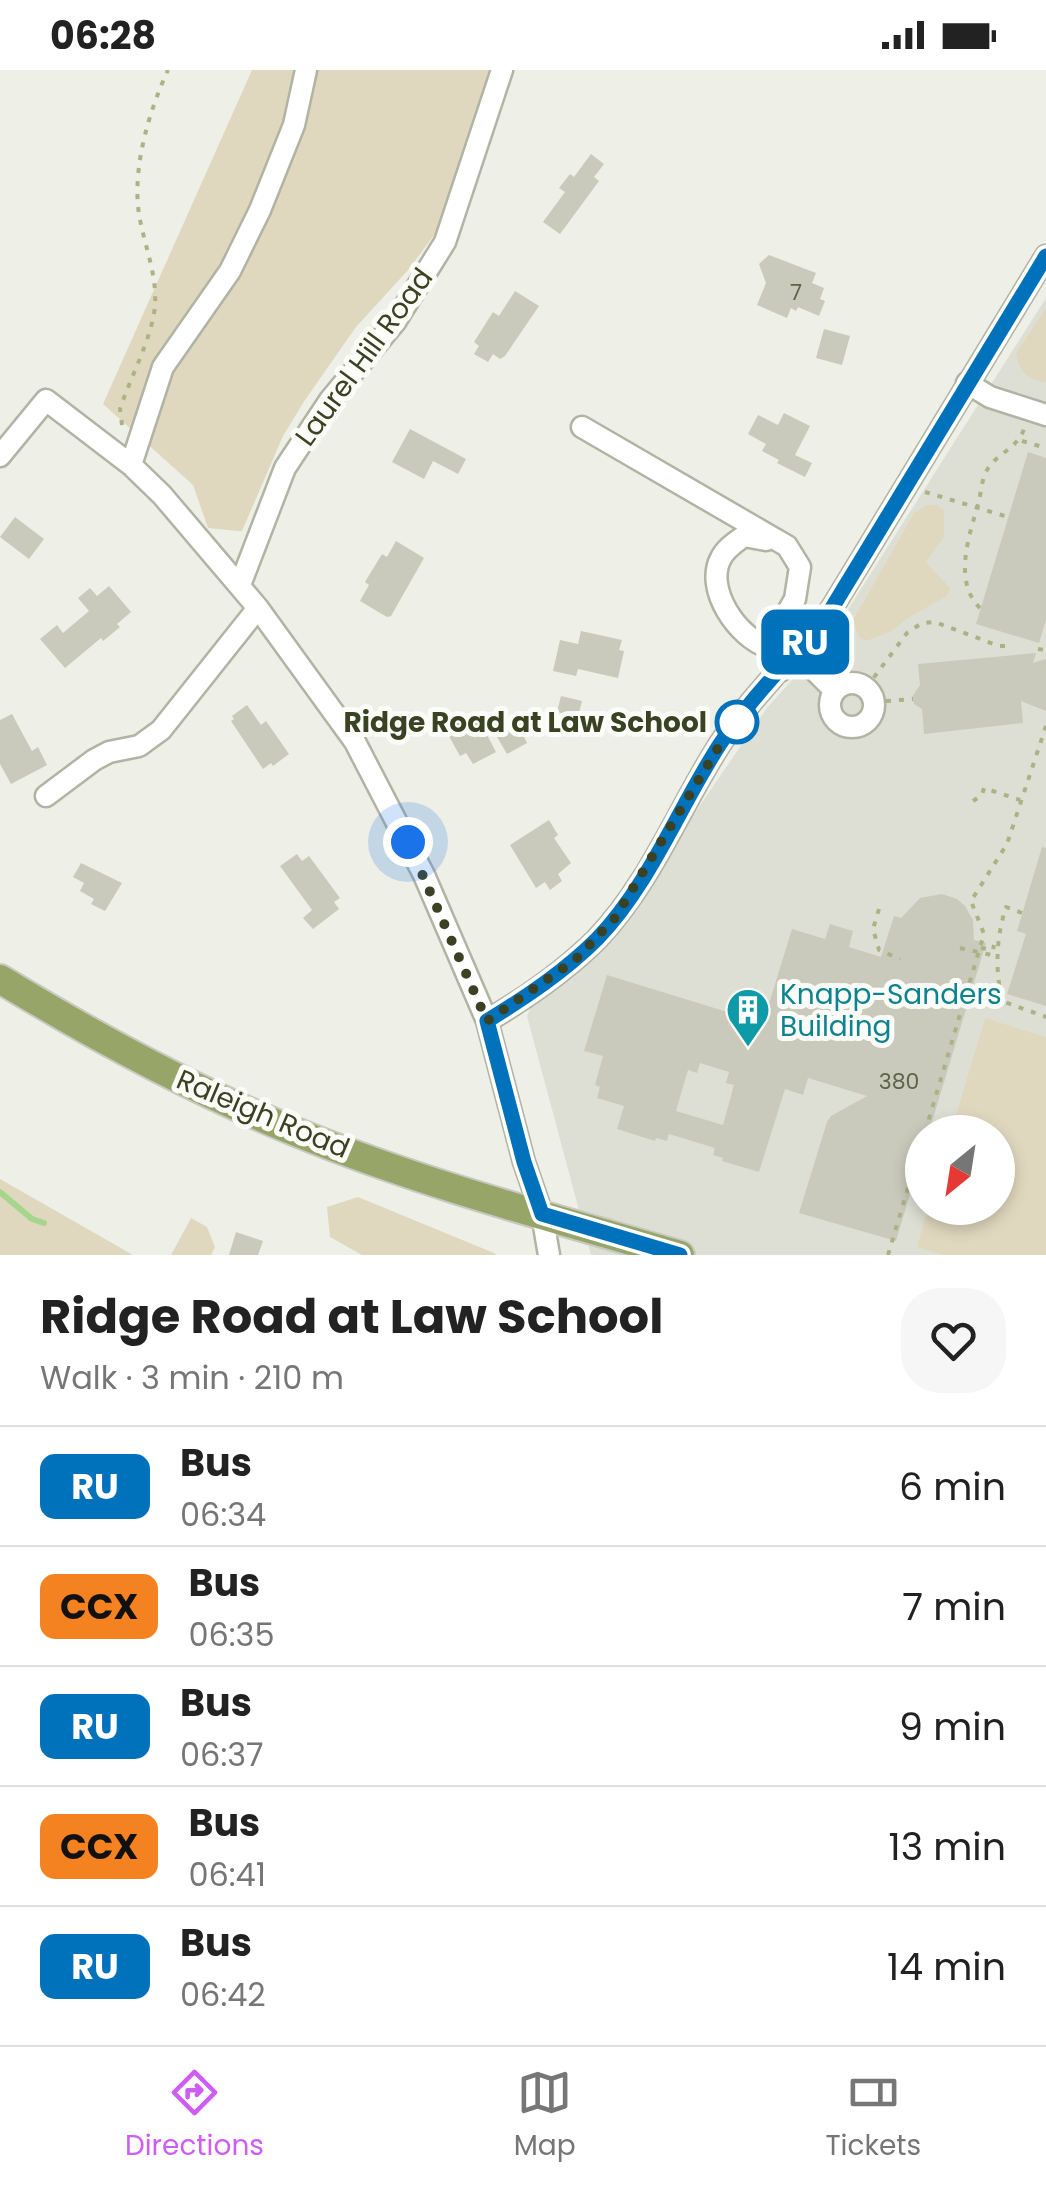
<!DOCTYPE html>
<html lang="en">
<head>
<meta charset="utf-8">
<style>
	:root { --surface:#fff; --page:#f6f6f6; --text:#222; --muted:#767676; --line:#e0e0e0; --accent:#ce5df5 }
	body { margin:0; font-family:Poppins,sans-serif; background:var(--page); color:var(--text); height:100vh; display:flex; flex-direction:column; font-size:38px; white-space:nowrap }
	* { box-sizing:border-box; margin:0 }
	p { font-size:32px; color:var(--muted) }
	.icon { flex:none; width:55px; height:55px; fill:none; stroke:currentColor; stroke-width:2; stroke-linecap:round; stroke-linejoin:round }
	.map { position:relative; height:1185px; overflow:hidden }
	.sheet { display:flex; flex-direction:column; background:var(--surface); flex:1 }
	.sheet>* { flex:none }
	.badge { padding:0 20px; border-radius:15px; font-size:35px; line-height:65px }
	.needle { width:65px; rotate:210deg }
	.controls { position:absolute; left:905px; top:1045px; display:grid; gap:20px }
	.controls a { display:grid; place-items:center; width:110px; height:110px; border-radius:50%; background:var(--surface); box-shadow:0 5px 15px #0003; font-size:50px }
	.you { position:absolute; width:50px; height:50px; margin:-25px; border:8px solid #fff; border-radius:50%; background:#1a73e8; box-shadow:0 0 0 15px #1a73e833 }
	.map>.badge { position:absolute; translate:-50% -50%; box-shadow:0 0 0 5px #fff }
	.round { display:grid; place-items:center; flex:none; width:105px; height:105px; border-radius:40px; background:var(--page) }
	.headline { display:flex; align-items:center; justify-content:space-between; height:170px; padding:0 40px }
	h1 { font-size:48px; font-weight:700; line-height:75px }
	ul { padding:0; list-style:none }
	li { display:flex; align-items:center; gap:30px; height:120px; padding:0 40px; border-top:2px solid var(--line) }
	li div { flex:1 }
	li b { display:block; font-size:38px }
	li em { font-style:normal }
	li .badge { min-width:110px; font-weight:700; text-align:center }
	.status { display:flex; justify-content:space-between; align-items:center; height:70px; padding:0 50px; background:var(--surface); direction:ltr }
	.status svg { height:28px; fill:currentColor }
	.dock { display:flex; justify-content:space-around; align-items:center; height:140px; border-top:2px solid var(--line); background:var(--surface); font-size:28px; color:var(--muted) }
	.dock a { display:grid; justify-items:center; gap:5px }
	.dock .selected { color:var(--accent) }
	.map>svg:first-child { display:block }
	.built { fill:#dedfd4; fill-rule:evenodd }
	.green { fill:#e0d8be }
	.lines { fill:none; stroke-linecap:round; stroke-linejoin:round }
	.stream { stroke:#a6d58d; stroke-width:6 }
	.building { fill:#c9cabb; fill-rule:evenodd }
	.minor-casing { stroke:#b1b4a4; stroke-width:25 }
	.major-casing { stroke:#c8cac2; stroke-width:32 }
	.path { stroke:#abb385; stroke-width:4; stroke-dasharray:5 8; stroke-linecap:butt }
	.minor { stroke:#fff; stroke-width:20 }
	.major { stroke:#97a569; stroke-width:28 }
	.line-casing { stroke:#fff; stroke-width:22 }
	.line { stroke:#0072bc; stroke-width:15 }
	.walk { stroke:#3b4224; stroke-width:10; stroke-dasharray:0 18 }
	.stop-dot { fill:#fff; stroke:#0072bc; stroke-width:5 }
	.labels { text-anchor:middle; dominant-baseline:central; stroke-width:10; stroke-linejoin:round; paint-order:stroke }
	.number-label { font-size:22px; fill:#5e644a }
	.street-label { font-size:28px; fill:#3b4224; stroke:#fbfbf7 }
	.stop-label { font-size:28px; font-weight:bold; fill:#3b4224; stroke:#fbfbf7; text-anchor:end }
	.culture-label { font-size:28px; fill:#0d838f; stroke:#fbfbf7; text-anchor:start }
</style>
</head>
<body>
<div class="status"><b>06:28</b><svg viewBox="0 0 49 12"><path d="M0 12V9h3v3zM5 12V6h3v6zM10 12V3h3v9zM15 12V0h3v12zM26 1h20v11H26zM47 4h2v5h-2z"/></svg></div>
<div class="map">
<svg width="1046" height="1185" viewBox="0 0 1046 1185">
	<rect width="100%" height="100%" fill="#eeefe6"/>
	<!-- built -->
	<path class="built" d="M1046 228V1185H591L527 946 532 934 627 841 767 638 831 566ZM922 1062H998V1138H922Z"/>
	<!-- green -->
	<path class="green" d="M252 0H498L457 134 409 199 356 257 305 330 283 366 242 461H238L208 458 193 415 103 334Z
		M1046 238V312C1028 312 1018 300 1016 283Z
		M927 435H938L944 441V467L926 492 950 518 947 526 908 548 892 561 866 571 859 567 852 552 914 443Z
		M985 948 1046 967V1185H943L917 1177 928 1138H998V1062H951Z
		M0 1109 133 1185H0Z
		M358 1127 494 1183 496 1185H362L330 1167 327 1137Z
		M191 1148 207 1157 215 1177 211 1185H171Z"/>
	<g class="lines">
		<!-- stream -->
		<path class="stream" d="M0 1122 32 1149 44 1153"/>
	</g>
	<!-- building -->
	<path class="building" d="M591 84 604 94 594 107 599 111 560 164 543 152 565 122 559 118 570 104 574 107Z
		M769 185 816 203 812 213 824 218 820 229 825 231 819 246 798 237 796 241 791 238 787 248 757 235 766 213 759 194Z
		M515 221 539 236 505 286 500 289 493 284 488 292 474 284 479 276 474 272 493 242 499 246Z
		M824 259 850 266 842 295 816 288Z
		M784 343 810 356 795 385 812 393 805 407 777 393 779 390 762 381 766 374 748 364 758 345 778 355Z
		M410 359 466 389 458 404 433 391 424 409 392 392Z
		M1028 382 1046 388V550L1039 573 976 554Z
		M15 447 44 469 29 489 0 467Z
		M396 471 424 488 391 546 387 547 360 531 369 515 365 512 382 484 387 487Z
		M109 516 131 542 117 554 120 557 103 571 101 568 65 598 40 569 57 555 63 563 89 541 78 528 90 518 97 526Z
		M581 561 622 570 619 580 624 581 618 608 578 599 576 606 553 601 560 570 578 574Z
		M1036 583 1033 593 1046 589V641L1021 631 1023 653 924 664 922 639 914 634 912 627 920 615 918 594Z
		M561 626 582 631 578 647 557 642Z
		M247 635 261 655 266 651 289 684 273 696 271 693 263 699 231 651 234 649 232 646Z
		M475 642 496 682 473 694 466 683 460 686 445 659Z
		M12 644 32 681 38 677 47 695 11 714 0 694V650Z
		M518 655 527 673 507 684 497 667Z
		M549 750 558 765 554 768 571 793 558 804 562 811 550 820 545 812 536 818 510 775Z
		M1042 777 1046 778V936L1007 924 1026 864 1017 861Z
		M297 784 302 791 309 786 340 828 334 832 339 839 313 859 303 848 312 840 280 796Z
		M81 793 122 813 105 841 91 834 94 829 80 821 84 813 73 807Z
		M942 824 957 829 965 836 973 850 974 870 986 873 929 1062H922V1084L896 1171 799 1143 827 1052 831 1046 867 1026 808 1008 803 1025 785 1019 759 1102 722 1091 723 1088 713 1085 715 1078 669 1064 667 1071 656 1068 655 1071 617 1059 624 1036 597 1028 600 1017 595 1015 603 986 584 981 607 905 763 953 792 859 825 869 830 854 853 861 849 877 881 887 894 846 901 848 920 828ZM700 993 729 1002 726 1013 734 1015 723 1055 676 1041 688 1000 697 1003Z
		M236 1162 263 1171 258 1185H229Z"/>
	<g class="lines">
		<defs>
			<path id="minor" d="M967 313 990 327 1046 345
				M582 357 787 476 800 497 795 529 768 577 780 601
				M0 386 46 330 131 395 162 425 258 538 355 672 424 805 487 951 524 1092 542 1144 549 1185
				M131 395 163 297 230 201 260 140 294 55 306 0
				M766 470 744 466C736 472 726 478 721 488 704 519 738 568 768 577
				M240 515 285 398 330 330 395 252 445 172 502 0
				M797 583 835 621
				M830 635a22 22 0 1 1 44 0a22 22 0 1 1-44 0Z
				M46 726 94 690 109 682 139 676 161 660 258 538
				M487 951C526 928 565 901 597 869 650 814 679 738 720 674 752 625 796 585 832 538L1046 186"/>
			<path id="major" d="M0 909C95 967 193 1020 296 1062 420 1113 552 1148 680 1185"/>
		</defs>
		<!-- minor casing -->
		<use href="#minor" class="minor-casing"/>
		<!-- major casing -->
		<use href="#major" class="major-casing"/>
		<!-- path -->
		<path class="path" d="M122 355 120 339C130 308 153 266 155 235 157 203 144 175 139 144 132 98 149 41 168 0
			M1022 371 1046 378
			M925 422 1008 447
			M980 538C952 511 970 463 979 431 981 422 982 408 987 400 997 383 1017 379 1024 359
			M1038 579 1046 580
			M866 618 907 563 922 553 935 552 999 576H1013
			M873 632 913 629
			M973 731 982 725 984 718 1020 730
			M879 839 873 859 879 880 900 889
			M1022 843 1006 837C996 869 995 898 1002 931L1046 947
			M960 878 996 886
			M981 878 993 880 994 875
			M925 1062 984 864 971 831 1007 774 1046 656
			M888 1185 922 1071"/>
		<!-- minor -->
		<use href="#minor" class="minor"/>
		<!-- major -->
		<use href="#major" class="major"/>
	</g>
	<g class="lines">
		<defs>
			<path id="line" d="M680 1185 542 1144 524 1092 487 951C526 927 565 901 597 869 650 814 679 737 720 674 752 625 796 585 832 538L1046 186"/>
		</defs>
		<!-- line casing -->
		<use href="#line" class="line-casing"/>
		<!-- line -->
		<use href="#line" class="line"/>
		<!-- walk -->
		<path class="walk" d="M408 772 487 951 575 890 615 848 721 673 741 646 737 652"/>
	</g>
	<!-- icons -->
	<defs>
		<symbol id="building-pin" viewBox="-11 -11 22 30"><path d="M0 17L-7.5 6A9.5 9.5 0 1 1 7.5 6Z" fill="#0f9aa8" stroke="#fbfbf7"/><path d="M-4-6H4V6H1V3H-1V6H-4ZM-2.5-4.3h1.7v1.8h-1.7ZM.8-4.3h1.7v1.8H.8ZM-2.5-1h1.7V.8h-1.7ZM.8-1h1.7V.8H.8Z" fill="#fff"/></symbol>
	</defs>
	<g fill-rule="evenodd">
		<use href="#building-pin" x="723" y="915" width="50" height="68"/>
	</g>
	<!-- markers -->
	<circle class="stop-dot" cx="737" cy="652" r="20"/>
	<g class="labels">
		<!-- number labels -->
		<g class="number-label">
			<text x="796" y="222">7</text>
			<text x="899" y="1011">380</text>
		</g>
		<!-- street labels -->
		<g class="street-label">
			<text transform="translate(364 287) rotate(-54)">Laurel Hill Road</text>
			<text transform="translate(263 1044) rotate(23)">Raleigh Road</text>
		</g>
		<!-- stop labels -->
		<g class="stop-label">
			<text x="707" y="652">Ridge Road at Law School</text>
		</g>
		<!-- culture labels -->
		<g class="culture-label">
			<text x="780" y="924">Knapp-Sanders<tspan x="780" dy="32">Building</tspan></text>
		</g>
	</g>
</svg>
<div class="controls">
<a><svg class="needle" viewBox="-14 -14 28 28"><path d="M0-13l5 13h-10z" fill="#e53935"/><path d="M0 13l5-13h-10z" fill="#767676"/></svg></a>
</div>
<div class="you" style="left:408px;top:772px"></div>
<b class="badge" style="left:805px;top:572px;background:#0072bc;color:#fff">RU</b>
</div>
<section class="sheet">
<div class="headline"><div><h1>Ridge Road at Law School</h1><p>Walk · 3 min · 210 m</p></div><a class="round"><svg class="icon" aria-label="heart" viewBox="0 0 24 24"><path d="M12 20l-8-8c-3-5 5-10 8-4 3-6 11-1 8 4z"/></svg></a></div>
<ul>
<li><span class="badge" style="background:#0072bc;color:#fff">RU</span><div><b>Bus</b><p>06:34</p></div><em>6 min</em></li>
<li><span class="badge" style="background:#f58220;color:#111">CCX</span><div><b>Bus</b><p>06:35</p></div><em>7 min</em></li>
<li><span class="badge" style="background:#0072bc;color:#fff">RU</span><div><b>Bus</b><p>06:37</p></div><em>9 min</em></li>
<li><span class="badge" style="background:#f58220;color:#111">CCX</span><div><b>Bus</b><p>06:41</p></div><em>13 min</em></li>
<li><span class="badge" style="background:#0072bc;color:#fff">RU</span><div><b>Bus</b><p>06:42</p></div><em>14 min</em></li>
</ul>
</section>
<nav class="dock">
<a class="selected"><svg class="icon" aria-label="directions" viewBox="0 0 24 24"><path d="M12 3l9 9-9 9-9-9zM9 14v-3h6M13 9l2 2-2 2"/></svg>Directions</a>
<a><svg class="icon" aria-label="map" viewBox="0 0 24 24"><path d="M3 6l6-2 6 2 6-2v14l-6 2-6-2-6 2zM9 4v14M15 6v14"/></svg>Map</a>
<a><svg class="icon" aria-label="tickets" viewBox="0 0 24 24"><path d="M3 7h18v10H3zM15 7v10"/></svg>Tickets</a>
</nav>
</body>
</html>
